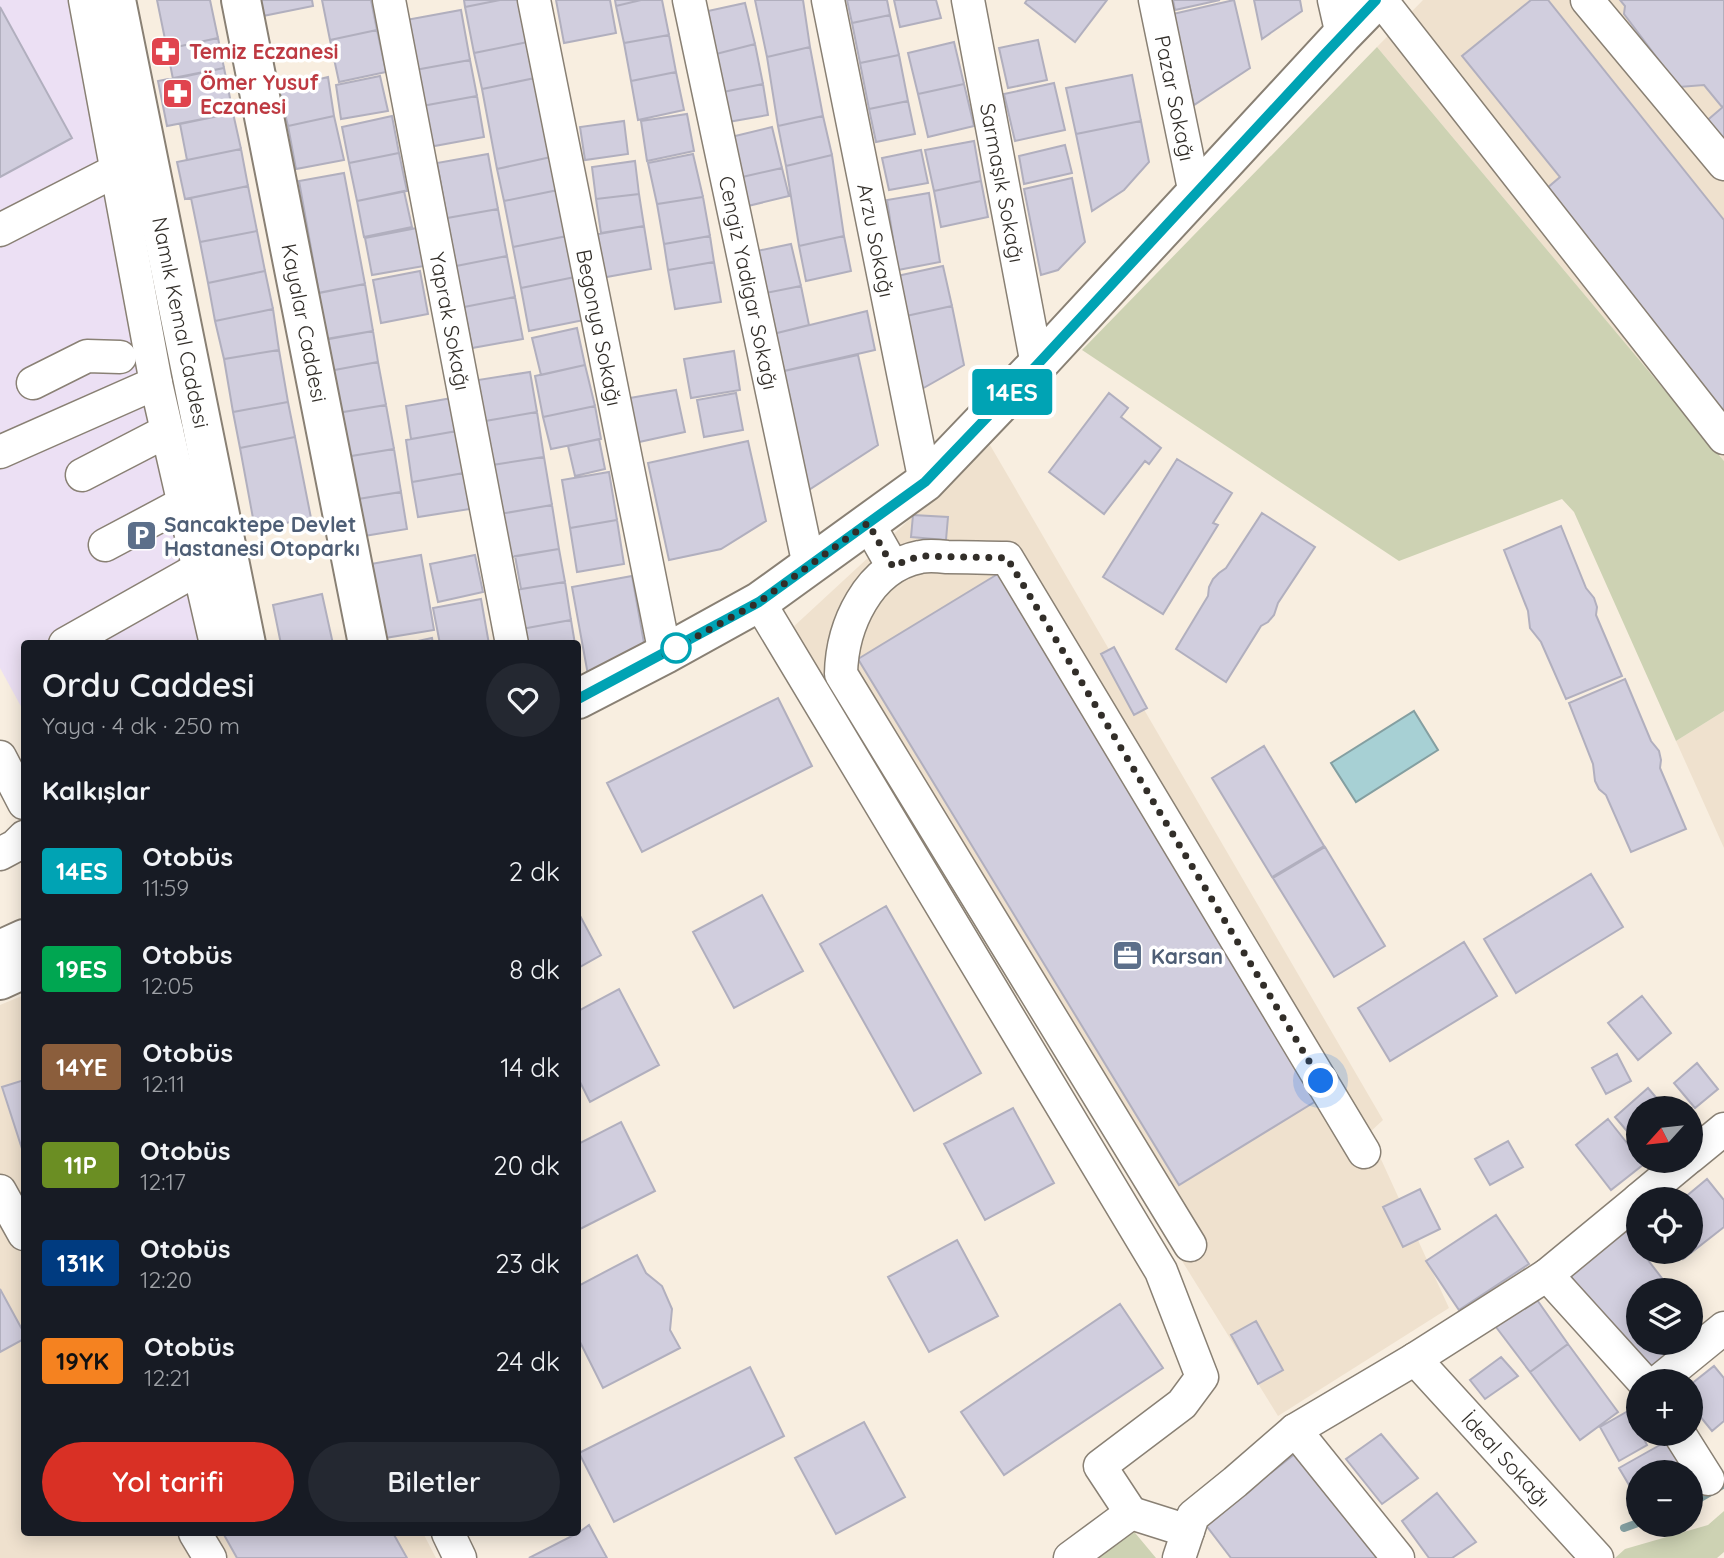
<!DOCTYPE html>
<html lang="tr">
<head>
<meta charset="utf-8">
<style>
	:root { --surface:#171b24; --page:#242831; --text:#f1f3f6; --muted:#9ea1a6; --accent:#d93025 }
	body { margin:0; font-family:Quicksand,sans-serif; background:var(--page); color:var(--text); height:100vh; display:flex; flex-direction:column; font-size:26px; white-space:nowrap }
	* { box-sizing:border-box; margin:0 }
	p { font-size:23px; color:var(--muted) }
	.icon { flex:none; width:38px; height:38px; fill:none; stroke:currentColor; stroke-width:2; stroke-linecap:round; stroke-linejoin:round }
	.map { position:relative; flex:1; overflow:hidden }
	.details { position:absolute; left:21px; top:640px; width:560px; height:896px; display:flex; flex-direction:column; background:var(--surface); border-radius:7px; box-shadow:0 4px 18px #0003 }
	.details>* { flex:none }
	.badge { padding:0 14px; border-radius:5px; font-size:24px; line-height:46px }
	.needle { width:46px; rotate:243deg }
	.buttons { position:absolute; left:1626px; top:1096px; display:grid; gap:14px }
	.buttons a { display:grid; place-items:center; width:77px; height:77px; border-radius:50%; background:var(--surface); box-shadow:0 4px 18px #0003; font-size:35px }
	.you { position:absolute; width:35px; height:35px; margin:-18px; border:5px solid #fff; border-radius:50%; background:#1a73e8; box-shadow:0 0 0 10px #1a73e833 }
	.map>.badge { position:absolute; translate:-50% -50%; box-shadow:0 0 0 4px #fff }
	h2 { padding:0 21px; font-size:26px; line-height:63px }
	.round { display:grid; place-items:center; flex:none; width:74px; height:74px; border-radius:37px; background:var(--page) }
	.summary { display:flex; align-items:center; justify-content:space-between; height:119px; padding:0 21px }
	h1 { font-size:33px; font-weight:600; line-height:52px }
	.primary-button { display:flex; gap:14px; margin-top:auto; padding:14px 21px }
	.primary-button a { flex:1; height:80px; border-radius:42px; background:var(--accent); color:#fff; font-size:28px; font-weight:600; line-height:80px; text-align:center }
	.primary-button a+a { background:var(--page); color:var(--text) }
	ul { padding:0; list-style:none }
	li { display:flex; align-items:center; gap:21px; height:98px; padding:0 21px }
	li div { flex:1 }
	li b { display:block; font-size:26px }
	li em { font-style:normal }
	li .badge { min-width:77px; font-weight:700; text-align:center }
	.map>svg:first-child { display:block }
	.built { fill:#efe1ce }
	.medical { fill:#ece0f4 }
	.green { fill:#cdd2b3 }
	.water { fill:#a7d0d4; stroke:#849fa1; stroke-width:2 }
	.lines { fill:none; stroke-linecap:round; stroke-linejoin:round }
	.stream { stroke:#849fa1; stroke-width:8 }
	.building { fill:#d1cede; stroke:#b1afbe; stroke-width:2 }
	.minor-casing { stroke:#898074; stroke-width:35 }
	.major-casing { stroke:#898074; stroke-width:42 }
	.minor { stroke:#fff; stroke-width:32 }
	.major { stroke:#fff; stroke-width:38 }
	.line-casing { stroke:#fff; stroke-width:16 }
	.line { stroke:#00a3b4; stroke-width:10 }
	.walk { stroke:#322e29; stroke-width:7; stroke-dasharray:0 12.6 }
	.stop-dot { fill:#fff; stroke:#00a3b4; stroke-width:3.5 }
	.labels { text-anchor:middle; dominant-baseline:central; stroke-width:7; stroke-linejoin:round; paint-order:stroke }
	.health-label { font-size:21px; font-weight:bold; fill:#be3a42; stroke:#fff; text-anchor:start }
	.street-label { font-size:21px; fill:#322e29; stroke:#fff }
	.service-label { font-size:21px; font-weight:bold; fill:#4e5e75; stroke:#fff; text-anchor:start }
</style>
</head>
<body>
<div class="map">
<svg width="1724" height="1558" viewBox="0 0 1724 1558">
	<rect width="100%" height="100%" fill="#f8eee0"/>
	<!-- built -->
	<path class="built" d="M1423 0H1724V461L1377 47Z
		M990 445 1383 1120 1369 1133 1449 1308 1278 1416 791 629Z
		M1724 711V848L1676 741Z
		M24 995V1533H423L436 1558H0V1005Z"/>
	<!-- medical -->
	<path class="medical" d="M0 0H98L176 396 228 644H24V712L0 668Z"/>
	<!-- green -->
	<path class="green" d="M1377 47 1724 461V711L1676 741 1574 512 1562 499 1399 561 1082 350Z
		M1724 1511V1552L1717 1558H1615L1625 1549 1708 1525Z
		M1131 1528 1156 1558H1088Z"/>
	<!-- water -->
	<path class="water" d="M1414 711 1438 750 1356 802 1331 763Z"/>
	<g class="lines">
		<!-- stream -->
		<path class="stream" d="M1690 1504 1724 1484
			M1624 1528 1638 1523"/>
	</g>
	<!-- building -->
	<path class="building" d="M157 0H210L218 38 167 49Z
		M260 0H312L313 6 263 16Z
		M322 0H371L377 30 330 40Z
		M464 0H500L465 7Z
		M500 0H519L528 42 474 53 465 7Z
		M556 0H610L616 33 564 43Z
		M615 0H641L616 6Z
		M641 0H662L669 35 624 43 616 6Z
		M755 0H803L810 47 767 57Z
		M847 0H887L890 15 852 23Z
		M894 0H936L941 18 900 27Z
		M1027 0H1107L1075 42 1025 3Z
		M1173 0H1220L1175 10Z
		M1234 0 1250 68 1194 105 1173 14Z
		M1254 0H1300L1302 11 1262 39Z
		M1531 0H1548L1724 220V423L1546 189 1560 177 1462 56Z
		M1620 0H1724V106L1722 107 1704 85 1679 87 1624 14 1625 6Z
		M745 3 755 44 716 54 708 11Z
		M0 7 72 138 0 177Z
		M461 10 470 60 415 70 406 20Z
		M890 15 899 55 860 63 852 23Z
		M377 30 386 72 339 82 330 40Z
		M669 35 676 72 631 81 624 43Z
		M218 38 224 68 173 79 167 49Z
		M1038 40 1047 80 1008 88 999 48Z
		M528 42 535 78 482 89 474 53Z
		M954 42 964 84 918 94 908 53Z
		M755 44 763 84 723 92 716 54Z
		M810 47 823 116 778 126 767 57Z
		M899 55 908 101 869 109 860 63Z
		M470 60 477 96 422 106 415 70Z
		M224 68 233 113 167 126 158 81Z
		M676 72 684 110 638 120 631 81Z
		M1132 75 1141 121 1076 134 1066 88Z
		M380 76 388 111 341 119 336 85Z
		M328 77 334 116 288 126 279 89Z
		M535 78 551 157 497 169 482 89Z
		M1054 83 1065 130 1015 141 1004 94Z
		M763 84 768 115 728 122 723 92Z
		M964 84 974 126 928 137 918 94Z
		M477 96 484 137 429 147 422 106Z
		M908 101 915 134 876 142 869 109Z
		M1724 106V150L1703 124Z
		M233 113 241 149 187 160 180 124Z
		M687 114 694 151 647 161 641 121Z
		M334 116 344 160 296 169 288 126Z
		M392 116 399 153 349 163 342 127Z
		M823 116 832 155 786 166 778 126Z
		M624 121 628 154 585 160 580 127Z
		M1141 121 1149 162 1124 190 1092 211 1076 134Z
		M772 127 782 168 742 177 727 138Z
		M974 141 981 181 934 191 925 150Z
		M1065 145 1072 173 1024 184 1019 156Z
		M241 149 248 186 185 199 177 162Z
		M921 150 928 183 889 190 882 158Z
		M399 153 407 191 357 201 349 163Z
		M488 154 498 209 447 218 437 163Z
		M693 154 703 197 657 204 648 163Z
		M832 155 844 236 799 246 786 166Z
		M551 157 558 190 504 201 497 169Z
		M635 161 639 194 596 199 592 167Z
		M782 168 789 196 748 206 742 177Z
		M344 173 365 284 319 293 299 181Z
		M1072 178 1085 242 1058 270 1041 275 1024 189Z
		M981 181 988 217 941 227 934 191Z
		M248 186 257 231 200 242 191 198Z
		M558 190 567 236 513 247 504 201Z
		M404 191 412 227 364 237 357 201Z
		M929 193 940 262 898 270 887 200Z
		M639 194 644 226 601 233 596 199Z
		M703 197 710 236 664 244 657 204Z
		M498 209 507 256 456 266 447 218Z
		M644 226 651 269 601 278 593 235Z
		M417 228 424 266 372 275 365 238Z
		M257 231 265 271 208 283 200 242Z
		M567 236 575 277 521 288 513 247Z
		M710 236 714 262 668 270 664 244Z
		M844 236 851 271 806 281 799 246Z
		M791 244 801 286 761 294 752 252Z
		M507 256 515 297 464 307 456 266Z
		M714 262 721 302 675 309 668 270Z
		M943 266 952 306 906 316 897 276Z
		M265 271 273 309 215 321 208 283Z
		M420 271 428 314 381 323 373 280Z
		M575 277 584 320 529 331 521 288Z
		M365 284 373 331 320 340 312 294Z
		M801 286 809 325 769 335 761 294Z
		M515 297 523 339 472 348 464 307Z
		M952 306 964 365 920 390 906 316Z
		M273 309 279 350 224 359 215 321Z
		M867 311 875 350 775 373 769 335Z
		M577 328 585 365 541 375 532 338Z
		M373 331 378 362 329 371 324 340Z
		M279 350 288 402 233 412 224 359Z
		M734 351 740 390 691 398 684 359Z
		M858 355 878 445 801 495 775 373Z
		M378 362 386 405 337 413 329 371Z
		M585 365 595 406 543 417 535 376Z
		M530 372 537 412 485 421 478 380Z
		M676 390 685 432 639 442 624 399Z
		M736 393 743 430 704 437 697 400Z
		M1109 393 1128 408 1121 417 1161 448 1149 464 1145 461 1104 514 1049 472Z
		M452 398 457 431 411 439 406 406Z
		M288 402 295 437 240 448 233 412Z
		M386 405 394 449 345 457 337 413Z
		M595 406 601 439 551 449 543 417Z
		M537 412 544 457 492 465 485 421Z
		M457 431 464 473 412 482 406 440Z
		M295 437 311 518 255 529 240 448Z
		M599 439 605 469 575 476 568 446Z
		M748 441 766 521 721 549 669 560 648 463Z
		M394 449 401 492 352 500 345 457Z
		M544 457 552 505 500 514 492 465Z
		M1177 459 1232 493 1213 523 1218 525 1163 614 1103 577Z
		M609 472 617 520 570 528 562 480Z
		M464 473 470 509 418 517 412 482Z
		M401 492 407 529 358 537 352 500Z
		M552 505 559 549 507 558 500 514Z
		M1262 513 1315 547 1278 603 1274 615 1268 622 1261 626 1226 682 1176 649 1208 596 1209 587 1213 579 1219 573 1226 568Z
		M913 515 948 517 946 540 911 537Z
		M617 520 624 564 577 572 570 528Z
		M1561 526 1586 588 1594 598 1597 607 1596 615 1622 676 1566 699 1541 642 1530 628 1528 611 1504 550Z
		M559 549 565 582 521 589 515 556Z
		M421 555 434 630 385 638 371 564Z
		M475 555 483 592 438 602 430 564Z
		M1001 572 1321 1098 1179 1185 858 659Z
		M632 576 644 643 588 675 572 587Z
		M565 582 571 620 516 630 509 591Z
		M322 594 333 644H281L273 605Z
		M481 599 489 644H440L433 608Z
		M571 620 575 644H518L516 630Z
		M432 638 433 644H404Z
		M1114 647 1147 708 1134 715 1101 654Z
		M1625 679 1651 741 1659 751 1661 760 1660 768 1686 829 1631 852 1606 795 1599 789 1595 781 1593 764 1569 703Z
		M778 698 812 766 642 852 607 783Z
		M1264 746 1324 846 1272 877 1212 778Z
		M1325 847 1385 946 1334 977 1273 878Z
		M1591 874 1623 927 1516 993 1484 939Z
		M762 895 803 971 734 1008 693 932Z
		M886 906 981 1073 914 1111 820 944Z
		M578 912 601 955 578 968Z
		M1464 942 1497 996 1390 1061 1358 1008Z
		M619 989 659 1065 590 1102 578 1078V1011Z
		M1642 996 1671 1033 1638 1060 1608 1023Z
		M1617 1054 1631 1081 1606 1094 1592 1068Z
		M1697 1063 1718 1089 1695 1108 1674 1083Z
		M24 1080V1155L2 1087Z
		M1648 1088 1665 1108H1638V1144L1615 1117Z
		M1013 1108 1054 1183 985 1220 944 1144Z
		M1608 1119 1638 1157V1160H1641L1644 1164 1611 1190 1576 1145Z
		M621 1122 655 1191 578 1230V1144Z
		M1508 1141 1523 1167 1490 1185 1475 1159Z
		M1707 1179 1724 1200V1227L1683 1259 1677 1251H1690V1199H1683Z
		M1420 1189 1440 1229 1403 1247 1383 1207Z
		M1496 1215 1529 1264 1459 1310 1426 1261Z
		M1626 1231 1638 1247V1251H1641L1671 1290H1638V1342H1690V1315L1705 1333 1649 1377 1569 1274Z
		M957 1240 998 1316 929 1352 888 1277Z
		M637 1255 646 1273 662 1286 672 1309 670 1330 680 1348 603 1388 578 1338V1286Z
		M0 1289 24 1333V1339L0 1352Z
		M1535 1297 1568 1344 1530 1372 1496 1327Z
		M1120 1304 1163 1368 1004 1475 961 1412Z
		M1256 1321 1283 1370 1258 1384 1231 1335Z
		M1568 1344 1618 1412 1580 1440 1530 1372Z
		M1501 1357 1518 1376 1485 1399 1470 1380Z
		M1714 1366 1724 1378V1421L1712 1431 1690 1404V1385Z
		M750 1367 784 1436 614 1522 579 1453Z
		M1628 1411 1638 1428V1433H1641L1647 1445 1619 1461 1600 1427Z
		M864 1422 905 1497 836 1534 795 1458Z
		M1381 1434 1418 1478 1382 1504 1346 1459Z
		M1667 1441 1685 1472H1638V1500L1619 1468Z
		M1300 1450 1385 1558H1231L1205 1524Z
		M1437 1493 1476 1542 1452 1558H1429L1402 1521Z
		M589 1525 607 1558H529L578 1533Z
		M223 1533H393L407 1558H237Z"/>
	<g class="lines">
		<defs>
			<g id="minor">
				<path id="s1" d="M389 0 512 644"/>
				<path id="s2" d="M534 0 665 654"/>
				<path id="s3" d="M689 0 809 566"/>
				<path id="s4" d="M828 0 925 482"/>
				<path id="s5" d="M968 0 1037 365"/>
				<path id="s6" d="M1155 0 1195 194"/>
				<path d="M1334 0 1342 35"/>
				<path d="M1381 0 1724 438"/>
				<path d="M1587 0 1724 164"/>
				<path d="M0 230 117 170"/>
				<path d="M33 383 87 356 120 357"/>
				<path d="M156 383 216 644"/>
				<path d="M0 452 156 383 85 0"/>
				<path d="M82 475 167 431"/>
				<path d="M868 523 893 567"/>
				<path d="M105 545 184 503"/>
				<path d="M759 602 1161 1271 1202 1377 1182 1404 1100 1466 1131 1513"/>
				<path d="M65 644 198 569"/>
				<path d="M0 757 24 803"/>
				<path d="M0 854 15 846 24 837"/>
				<path d="M1690 1157 1724 1129"/>
				<path d="M0 1191 24 1234"/>
				<path d="M1639 1199 1686 1160"/>
				<path d="M1190 1245 841 674C842 626 868 567 920 557 929 555 938 556 947 557 967 557 987 558 1007 558L1364 1152"/>
				<path d="M1547 1275 1638 1200"/>
				<path id="s7" d="M1415 1359 1597 1558"/>
				<path d="M1659 1381 1724 1328"/>
				<path d="M1295 1430 1398 1558"/>
				<path d="M1679 1433 1708 1479"/>
				<path d="M195 1533 210 1558"/>
				<path d="M448 1533 460 1558"/>
				<path d="M1070 1558 1131 1513 1188 1531"/>
				<path d="M1179 1558 1193 1516 1235 1482 1295 1430 1415 1359 1547 1275 1643 1381"/>
			</g>
			<g id="major">
				<path id="s8" d="M116 0 246 644"/>
				<path id="s9" d="M241 0 368 644"/>
				<path d="M578 699 665 654 759 602 925 482 1037 365 1342 35 1376 0"/>
				<path d="M0 950 24 939"/>
				<path d="M0 980 24 969"/>
			</g>
		</defs>
		<!-- minor casing -->
		<use href="#minor" class="minor-casing"/>
		<!-- major casing -->
		<use href="#major" class="major-casing"/>
		<!-- minor -->
		<use href="#minor" class="minor"/>
		<!-- major -->
		<use href="#major" class="major"/>
	</g>
	<g class="lines">
		<defs>
			<path id="line" d="M578 699 759 602 925 482 1037 365 1324 55 1376 0"/>
		</defs>
		<!-- line casing -->
		<use href="#line" class="line-casing"/>
		<!-- line -->
		<use href="#line" class="line"/>
		<!-- walk -->
		<path class="walk" d="M676 648 665 654 759 602 868 523 893 567 907 560 922 556 1007 558 1321 1081"/>
	</g>
	<!-- icons -->
	<defs>
		<symbol id="pharmacy-square" viewBox="-11 -11 22 22"><rect x="-9" y="-9" width="18" height="18" rx="4" fill="#e0444e" stroke="#fff"/><path d="M-2-6h4v4h4v4h-4v4h-4v-4h-4v-4h4Z" fill="#fff"/></symbol>
		<symbol id="parking-square" viewBox="-11 -11 22 22"><rect x="-9" y="-9" width="18" height="18" rx="4" fill="#5c6f8a" stroke="#fff"/><path d="M-3.5-5.5H1a3.5 3.5 0 0 1 0 7H-1V5.5H-3.5ZM-1-3.4V-.6H.8a1.4 1.4 0 0 0 0-2.8Z" fill="#fff"/></symbol>
		<symbol id="office-square" viewBox="-11 -11 22 22"><rect x="-9" y="-9" width="18" height="18" rx="4" fill="#5c6f8a" stroke="#fff"/><path d="M-6-3h4V-5.5h4V-3h4V5H-6ZM-1-4.5V-3h2v-1.5ZM-6 0V1H6V0Z" fill="#fff"/></symbol>
	</defs>
	<g fill-rule="evenodd">
		<use href="#pharmacy-square" x="148" y="34" width="35" height="35"/>
		<use href="#pharmacy-square" x="160" y="76" width="35" height="35"/>
		<use href="#parking-square" x="124" y="518" width="35" height="35"/>
		<use href="#office-square" x="1110" y="938" width="35" height="35"/>
	</g>
	<!-- markers -->
	<circle class="stop-dot" cx="676" cy="648" r="14"/>
	<g class="labels">
		<!-- health labels -->
		<g class="health-label">
			<text x="189" y="51">Temiz Eczanesi</text>
			<text x="200" y="82">Ömer Yusuf<tspan x="200" dy="24">Eczanesi</tspan></text>
		</g>
		<!-- street labels -->
		<g class="street-label">
			<text stroke="none"><textPath href="#s6" startOffset="100">Pazar Sokağı</textPath></text>
			<text stroke="none"><textPath href="#s5" startOffset="186">Sarmaşık Sokağı</textPath></text>
			<text stroke="none"><textPath href="#s4" startOffset="245">Arzu Sokağı</textPath></text>
			<text stroke="none"><textPath href="#s3" startOffset="289">Cengiz Yadigar Sokağı</textPath></text>
			<text stroke="none"><textPath href="#s8" startOffset="329">Namık Kemal Caddesi</textPath></text>
			<text stroke="none"><textPath href="#s9" startOffset="329">Kayalar Caddesi</textPath></text>
			<text stroke="none"><textPath href="#s1" startOffset="327">Yaprak Sokağı</textPath></text>
			<text stroke="none"><textPath href="#s2" startOffset="334">Begonya Sokağı</textPath></text>
			<text stroke="none"><textPath href="#s7" startOffset="135">İdeal Sokağı</textPath></text>
		</g>
		<!-- service labels -->
		<g class="service-label">
			<text x="164" y="524">Sancaktepe Devlet<tspan x="164" dy="24">Hastanesi Otoparkı</tspan></text>
			<text x="1151" y="956">Karsan</text>
		</g>
	</g>
</svg>
<div class="buttons">
<a><svg class="needle" viewBox="-14 -14 28 28"><path d="M0-13l5 13h-10z" fill="#e53935"/><path d="M0 13l5-13h-10z" fill="#9ea1a6"/></svg></a>
<a><svg class="icon" aria-label="locate" viewBox="0 0 24 24"><circle cx="12" cy="12" r="6"/><path d="M12 2v4M12 18v4M2 12h4M18 12h4"/></svg></a>
<a><svg class="icon" aria-label="layers" viewBox="0 0 24 24"><path d="M12 4l9 5-9 5-9-5zM3 14l9 5 9-5"/></svg></a>
<a>+</a>
<a>−</a>
</div>
<div class="you" style="left:1321px;top:1081px"></div>
<b class="badge" style="left:1012px;top:392px;background:#00a3b4;color:#fff">14ES</b>
<section class="details">
<div class="summary"><div><h1>Ordu Caddesi</h1><p>Yaya · 4 dk · 250 m</p></div><a class="round"><svg class="icon" aria-label="heart" viewBox="0 0 24 24"><path d="M12 20l-8-8c-3-5 5-10 8-4 3-6 11-1 8 4z"/></svg></a></div>
<h2>Kalkışlar</h2>
<ul>
<li><span class="badge" style="background:#00a3b4;color:#fff">14ES</span><div><b>Otobüs</b><p>11:59</p></div><em>2 dk</em></li>
<li><span class="badge" style="background:#00a651;color:#fff">19ES</span><div><b>Otobüs</b><p>12:05</p></div><em>8 dk</em></li>
<li><span class="badge" style="background:#8b5e3c;color:#fff">14YE</span><div><b>Otobüs</b><p>12:11</p></div><em>14 dk</em></li>
<li><span class="badge" style="background:#6b8e23;color:#fff">11P</span><div><b>Otobüs</b><p>12:17</p></div><em>20 dk</em></li>
<li><span class="badge" style="background:#003b80;color:#fff">131K</span><div><b>Otobüs</b><p>12:20</p></div><em>23 dk</em></li>
<li><span class="badge" style="background:#f58220;color:#111">19YK</span><div><b>Otobüs</b><p>12:21</p></div><em>24 dk</em></li>
</ul>
<div class="primary-button"><a>Yol tarifi</a><a>Biletler</a></div>
</section>
</div>
</body>
</html>
